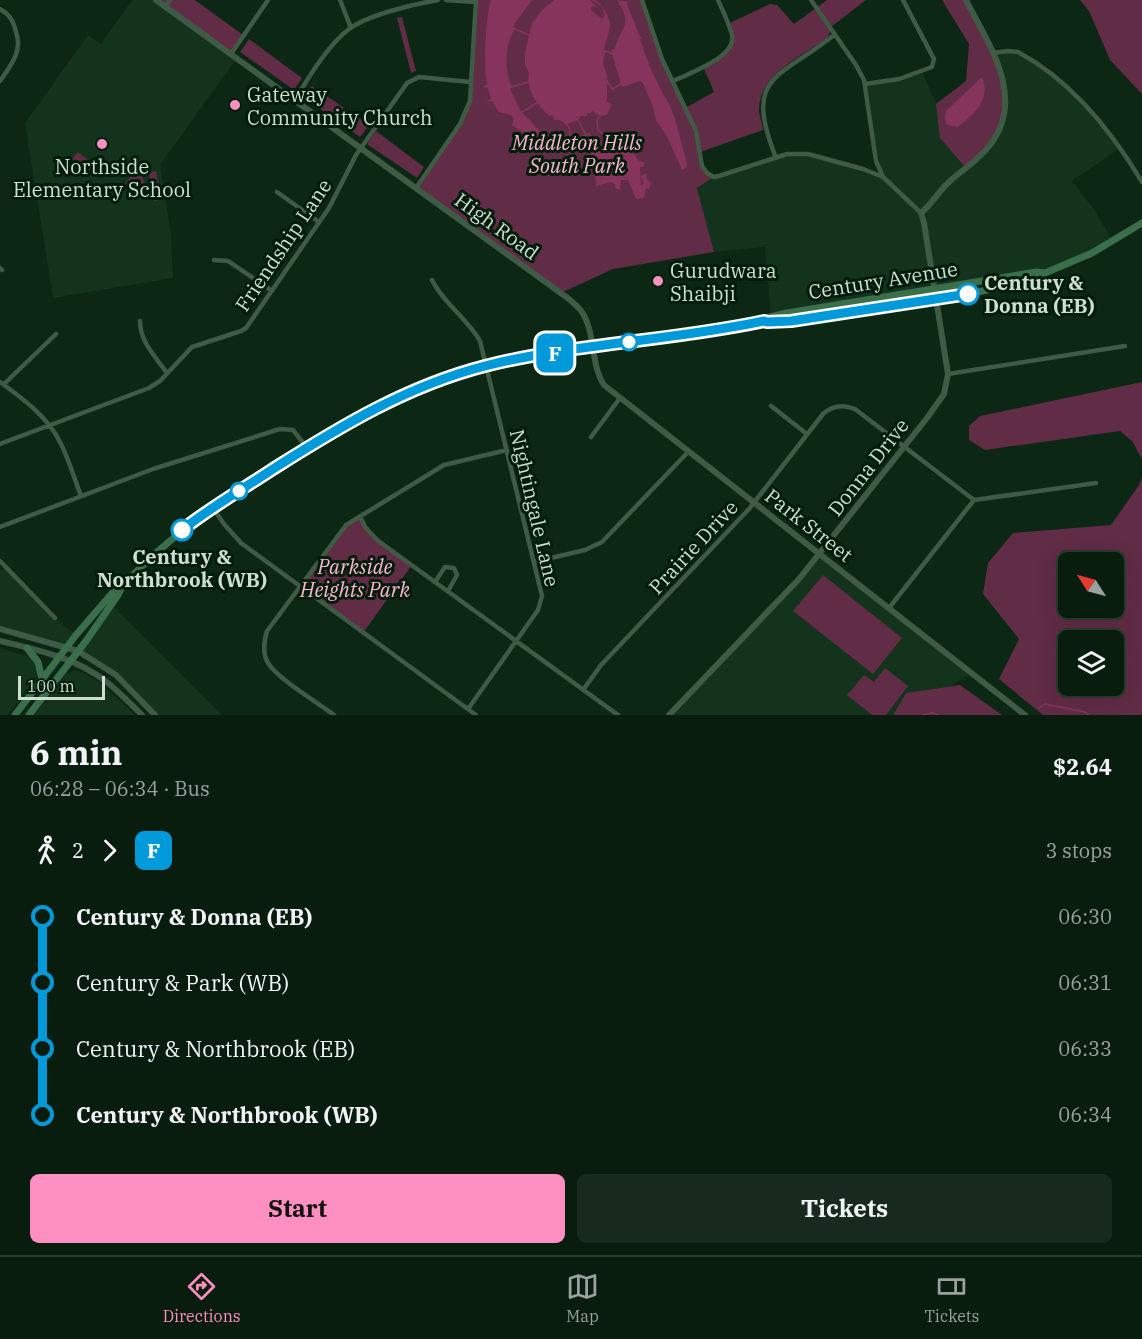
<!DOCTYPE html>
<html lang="en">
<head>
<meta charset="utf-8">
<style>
	:root { --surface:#091d0f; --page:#172a1d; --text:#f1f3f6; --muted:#99a29e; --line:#293b2f; --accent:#fd8fc1 }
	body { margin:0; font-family:"IBM Plex Serif",serif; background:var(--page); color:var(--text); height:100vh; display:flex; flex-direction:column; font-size:22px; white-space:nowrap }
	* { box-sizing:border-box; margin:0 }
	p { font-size:20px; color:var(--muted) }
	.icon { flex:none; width:33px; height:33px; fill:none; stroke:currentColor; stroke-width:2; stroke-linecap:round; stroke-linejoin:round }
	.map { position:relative; height:715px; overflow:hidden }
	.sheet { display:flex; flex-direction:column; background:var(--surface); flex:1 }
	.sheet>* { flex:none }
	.badge { padding:0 12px; border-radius:9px; font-size:21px; line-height:39px }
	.needle { width:39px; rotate:306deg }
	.buttons { position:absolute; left:1058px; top:552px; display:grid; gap:12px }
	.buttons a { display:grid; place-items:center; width:66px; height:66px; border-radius:9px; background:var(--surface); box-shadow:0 6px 24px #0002,0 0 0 2px var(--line); font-size:30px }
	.scale { position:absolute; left:18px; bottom:15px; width:87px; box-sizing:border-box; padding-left:6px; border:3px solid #ceded1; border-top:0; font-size:16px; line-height:21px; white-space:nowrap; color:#ceded1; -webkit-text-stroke:4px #031d0b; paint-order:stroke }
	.map>.badge { position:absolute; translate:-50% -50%; box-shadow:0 0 0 3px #fff }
	.legs { display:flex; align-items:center; gap:9px; height:66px; padding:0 30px; font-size:20px }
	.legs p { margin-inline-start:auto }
	.headline { display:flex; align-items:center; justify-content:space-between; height:102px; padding:0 30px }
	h1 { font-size:33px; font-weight:700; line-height:45px }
	.action { display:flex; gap:12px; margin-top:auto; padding:12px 30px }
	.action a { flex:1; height:69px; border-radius:9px; background:var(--accent); color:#111; font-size:24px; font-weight:700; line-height:69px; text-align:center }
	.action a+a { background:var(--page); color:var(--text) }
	ul { padding:0 30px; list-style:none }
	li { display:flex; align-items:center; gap:21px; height:66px; font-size:22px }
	li i { display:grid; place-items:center; width:9px; height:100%; margin:0 8px; background:currentColor }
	li i::after { content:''; width:15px; height:15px; margin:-8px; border:4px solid; border-radius:50%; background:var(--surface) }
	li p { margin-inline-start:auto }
	li:first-child i { background:linear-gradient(#0000 50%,currentColor 0) }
	li:last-child i { background:linear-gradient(currentColor 50%,#0000 0) }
	.menu { display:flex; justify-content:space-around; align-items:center; height:84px; border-top:2px solid var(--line); background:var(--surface); font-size:16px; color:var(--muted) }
	.menu a { display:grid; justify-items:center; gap:3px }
	.menu .selected { color:var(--accent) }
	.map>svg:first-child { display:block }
	.built { fill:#13331d }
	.green { fill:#612c45; fill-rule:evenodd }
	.water { fill:#87345d }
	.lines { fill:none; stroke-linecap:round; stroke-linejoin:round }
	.stream { stroke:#87345d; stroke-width:1.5 }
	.minor { stroke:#3f5a45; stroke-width:4.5 }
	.tertiary { stroke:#3f5a45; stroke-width:6 }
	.secondary { stroke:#3b6e4a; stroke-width:7 }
	.line-1-casing { stroke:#fff; stroke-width:14 }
	.line-1 { stroke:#009ada; stroke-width:9 }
	.poi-dot { fill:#fd8fc1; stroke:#031d0b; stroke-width:2 }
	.stop-1-dot { fill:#fff; stroke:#009ada; stroke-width:3 }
	.labels { text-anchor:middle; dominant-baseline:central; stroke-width:6; stroke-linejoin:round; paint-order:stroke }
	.poi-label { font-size:20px; fill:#ceded1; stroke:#031d0b; text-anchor:start }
	.park-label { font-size:20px; font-style:italic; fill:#feb6d4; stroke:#031d0b }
	.street-label { font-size:20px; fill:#ceded1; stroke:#031d0b }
	.stop-label { font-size:20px; font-weight:bold; fill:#ceded1; stroke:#031d0b; text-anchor:start }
</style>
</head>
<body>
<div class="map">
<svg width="1142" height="715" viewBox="0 0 1142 715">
	<rect width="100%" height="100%" fill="#0c2714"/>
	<!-- built -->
	<path class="built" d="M132 0H156L237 58 160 165 171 234 173 278 53 298 25 123 88 35 101 44Z
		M1018 52 1071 90 1120 148 1072 181 1093 208 1113 241 1052 270 771 316 765 247 714 252 697 188 714 177 787 154H801L882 176 879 170 865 84 922 72 937 104 966 81 993 53Z
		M820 554 972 673 905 715H669Z
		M7 568 55 618 76 635 67 646 0 629V570Z
		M111 604 222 715H155L131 690 78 651Z
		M0 648 30 657 35 663 38 672 34 681 8 715H0Z
		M75 670 86 674 104 686 135 715H34L66 674Z"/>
	<!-- green -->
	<path class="green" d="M156 0H195L243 35 231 54Z
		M476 0H642L662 59 687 107 714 92 703 66 724 55 733 37 728 24 770 4 777 5 794 24 827 0H866L832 26 828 37 824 40C799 58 758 75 759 111 760 117 762 124 763 130L700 152 702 166 714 177 697 188 714 252 613 269 561 293 416 188 460 124 470 101Z
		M942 0H966L993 53 1006 97 997 135 966 168 940 138 936 104 966 81 969 44Z
		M1080 0H1142V94L1110 60 1089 11Z
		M402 17 416 71 411 73 397 18Z
		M249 39 302 78 294 90 240 52Z
		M312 86 369 125 360 137 303 97Z
		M376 131 424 167 417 178 367 144Z
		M78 152 101 171 95 178 72 159Z
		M136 169 141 174 146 186 140 193 136 194 124 185Z
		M156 171 161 200 154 201 149 173Z
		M1142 382V459L1132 441 1120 431 985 450 969 440V426L980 416Z
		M1142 477V715H1043L999 679 1019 639 983 594 988 563 1013 533 1111 525 1139 485ZM1068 562H1113V608H1068ZM1068 640H1113V686H1068Z
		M360 516 365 527 412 565 363 633 300 587 345 526Z
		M823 575 902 638 873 674 793 611Z
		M885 668 908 686 886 715H872L847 695 864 675 874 682Z
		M960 685 1002 715H893L906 693Z"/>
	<!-- water -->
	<path class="water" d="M491 0H532L514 25 515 29C505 42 504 73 512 87L510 89 520 110 540 131 537 138 524 133 512 125 514 119 511 115 499 112 492 101 486 102 491 99 488 88 482 87 487 84C483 68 486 13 491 0Z
		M554 0H590L599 9 594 6 591 7V10L602 19 605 15 600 4C616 26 609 26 604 50L606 51C601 64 604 64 607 76 607 79 607 99 607 102L612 104 607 115 600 116 592 111 590 114 588 112 587 116H581L578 120 566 124 560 120H554L553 115 549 116C537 104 526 91 529 73L525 64V52L532 23 542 10Z
		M617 0 628 2 627 4 640 37H643L640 39C647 62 657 84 669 104 677 119 680 142 686 159L687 167 682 170 666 134 656 121 653 106 643 83 640 81 622 87 621 84 611 50 615 49C621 24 634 26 617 0Z
		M982 77C991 100 975 113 958 127L947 125 945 118 946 111Z
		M608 134 624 140 638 160 645 163 643 167H640L641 185 644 184 641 176 647 173 646 178 651 183 649 189 646 188 644 198 636 199 628 180H621L620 190 615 188V184L610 182 596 186 595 170 586 166 589 156 602 143Z"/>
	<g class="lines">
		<!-- stream -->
		<path class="stream" d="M593 0 600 4
			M515 29 529 35
			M606 51 612 54
			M607 81 612 89 621 84
			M512 87 529 82
			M522 112 537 103
			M600 116 597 120 598 130 606 136
			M578 120 586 135
			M566 124 569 127 571 141 589 134 599 146
			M1039 708 1045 704 1085 712 1089 715
			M922 715 933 713 938 715"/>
		<!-- minor -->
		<path class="minor" d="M340 0 351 28
			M446 0 475 2
			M642 0 662 59 696 131 702 166 707 173 714 177 719 176 787 154H808L863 169 883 177 921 213
			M811 0 856 65 864 80 876 161 883 177
			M165 6 170 0
			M0 9C10 15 13 20 16 32 23 51 11 65 0 81
			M993 53 1008 51 1018 52C1072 81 1111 130 1142 182
			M231 54 268 0
			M673 81C690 73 737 57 732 35 729 23 723 11 718 0
			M865 84 899 79 932 67 934 59 903 0
			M295 100C308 78 328 45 349 29 368 15 414 4 438 0
			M776 158C743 74 778 80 834 35
			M416 188 460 124 470 101 476 0
			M277 192 319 222
			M214 260 228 261 272 291
			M0 268 2 270
			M432 280C444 304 467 318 480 341L542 596 538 610 468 709
			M140 321C140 342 155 356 167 373
			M948 374 1125 346
			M0 382C22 398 48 417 60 442 69 459 74 478 81 496
			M4 384 56 334
			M771 406 807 434
			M591 437 620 398
			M0 444 149 388 160 381 192 347 241 331 246 328 329 208 356 155 407 83 419 77 470 82
			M213 508 224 524 241 543 476 715
			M360 516 365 527 377 540 618 715
			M0 527 153 469 280 429 293 430 307 448
			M0 561 55 618
			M534 562 585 550 602 542 689 451
			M435 582 445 567 454 568 457 575 448 591
			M889 608 974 500 1096 483
			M583 690 601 665 749 509 823 414C833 405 843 404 855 409L974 500
			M334 715C317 702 279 680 268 663 262 653 264 641 267 631L346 525 444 465 507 450"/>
		<!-- tertiary -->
		<path class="tertiary" d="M156 0 569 299C573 303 579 307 582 312 596 334 590 363 604 385L1025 715
			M0 629 78 651 116 675 155 715
			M0 641C38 650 77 658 108 683 120 693 131 704 142 715
			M669 715 799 579 927 418 944 394 948 374 924 223 921 213C932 204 938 192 949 182 962 170 979 160 990 145 1027 97 988 44 966 0"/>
		<!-- secondary -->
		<path class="secondary" d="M764 321 766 318 787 313 1036 272 1045 273
			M27 648 38 662 42 679
			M15 715 76 635 114 591 122 587C167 536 222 501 279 466 345 424 410 385 486 365 517 358 549 354 580 349 641 340 703 332 764 321L767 323 791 321 973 293 1037 279 1045 273 1092 253 1142 223
			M29 715 86 641 118 595 122 587"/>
	</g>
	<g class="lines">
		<defs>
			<path id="line-1" d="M182 530C211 507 243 489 273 469 341 426 407 386 485 366 576 343 672 341 764 321L767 322 791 321 968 294"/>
		</defs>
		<!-- line-1 casing -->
		<use href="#line-1" class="line-1-casing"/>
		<!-- line-1 -->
		<use href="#line-1" class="line-1"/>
	</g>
	<!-- markers -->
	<g class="poi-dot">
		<circle cx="235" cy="105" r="6"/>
		<circle cx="102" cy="144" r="6"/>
		<circle cx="658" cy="281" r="6"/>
	</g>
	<g class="stop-1-dot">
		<circle cx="968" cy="294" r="10"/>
		<circle cx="629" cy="342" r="8"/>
		<circle cx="239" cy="491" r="8"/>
		<circle cx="182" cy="530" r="10"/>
	</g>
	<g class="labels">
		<!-- poi labels -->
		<g class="poi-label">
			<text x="247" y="94">Gateway<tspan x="247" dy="23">Community Church</tspan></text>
			<text x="102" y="166" text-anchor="middle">Northside<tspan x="102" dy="23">Elementary School</tspan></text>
			<text x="670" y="270">Gurudwara<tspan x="670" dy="23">Shaibji</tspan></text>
		</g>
		<!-- park labels -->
		<g class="park-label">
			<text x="577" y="142">Middleton Hills<tspan x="577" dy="23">South Park</tspan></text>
			<text x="355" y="566">Parkside<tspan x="355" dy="23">Heights Park</tspan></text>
		</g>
		<!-- street labels -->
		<g class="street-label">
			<text transform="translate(497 226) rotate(36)">High Road</text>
			<text transform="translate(283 245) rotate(-56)">Friendship Lane</text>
			<text transform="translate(883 280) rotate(-9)">Century Avenue</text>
			<text transform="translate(868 467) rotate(-52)">Donna Drive</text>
			<text transform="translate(535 508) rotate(77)">Nightingale Lane</text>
			<text transform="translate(809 525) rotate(38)">Park Street</text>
			<text transform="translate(693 547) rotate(-47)">Prairie Drive</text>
		</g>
		<!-- stop labels -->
		<g class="stop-label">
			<text x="984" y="282">Century &amp;<tspan x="984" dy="23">Donna (EB)</tspan></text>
			<text x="182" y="556" text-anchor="middle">Century &amp;<tspan x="182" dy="23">Northbrook (WB)</tspan></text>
		</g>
	</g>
</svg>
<div class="buttons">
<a><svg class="needle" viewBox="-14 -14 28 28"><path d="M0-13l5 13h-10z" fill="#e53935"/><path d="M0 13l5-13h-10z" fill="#99a29e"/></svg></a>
<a><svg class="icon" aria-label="layers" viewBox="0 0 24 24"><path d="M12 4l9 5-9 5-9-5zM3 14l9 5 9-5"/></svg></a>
</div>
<div class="scale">100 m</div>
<b class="badge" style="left:555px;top:353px;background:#009ada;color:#fff">F</b>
</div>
<section class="sheet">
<div class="headline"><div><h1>6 min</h1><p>06:28 – 06:34 · Bus</p></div><b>$2.64</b></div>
<div class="legs"><svg class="icon" aria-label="walk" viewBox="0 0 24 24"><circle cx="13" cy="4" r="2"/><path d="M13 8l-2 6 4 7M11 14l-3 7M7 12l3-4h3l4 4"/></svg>2<svg class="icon" aria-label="forward" viewBox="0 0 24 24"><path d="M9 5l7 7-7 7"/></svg><b class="badge" style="background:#009ada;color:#fff">F</b><p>3 stops</p></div>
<ul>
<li><i style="color:#009ada"></i><b>Century &amp; Donna (EB)</b><p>06:30</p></li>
<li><i style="color:#009ada"></i><span>Century &amp; Park (WB)</span><p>06:31</p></li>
<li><i style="color:#009ada"></i><span>Century &amp; Northbrook (EB)</span><p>06:33</p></li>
<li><i style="color:#009ada"></i><b>Century &amp; Northbrook (WB)</b><p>06:34</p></li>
</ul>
<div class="action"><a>Start</a><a>Tickets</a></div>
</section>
<nav class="menu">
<a class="selected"><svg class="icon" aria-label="directions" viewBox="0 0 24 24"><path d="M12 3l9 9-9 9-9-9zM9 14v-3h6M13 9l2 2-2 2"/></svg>Directions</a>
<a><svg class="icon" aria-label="map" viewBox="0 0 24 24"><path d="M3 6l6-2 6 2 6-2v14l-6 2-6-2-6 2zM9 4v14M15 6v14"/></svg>Map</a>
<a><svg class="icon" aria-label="tickets" viewBox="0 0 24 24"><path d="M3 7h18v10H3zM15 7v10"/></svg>Tickets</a>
</nav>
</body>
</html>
